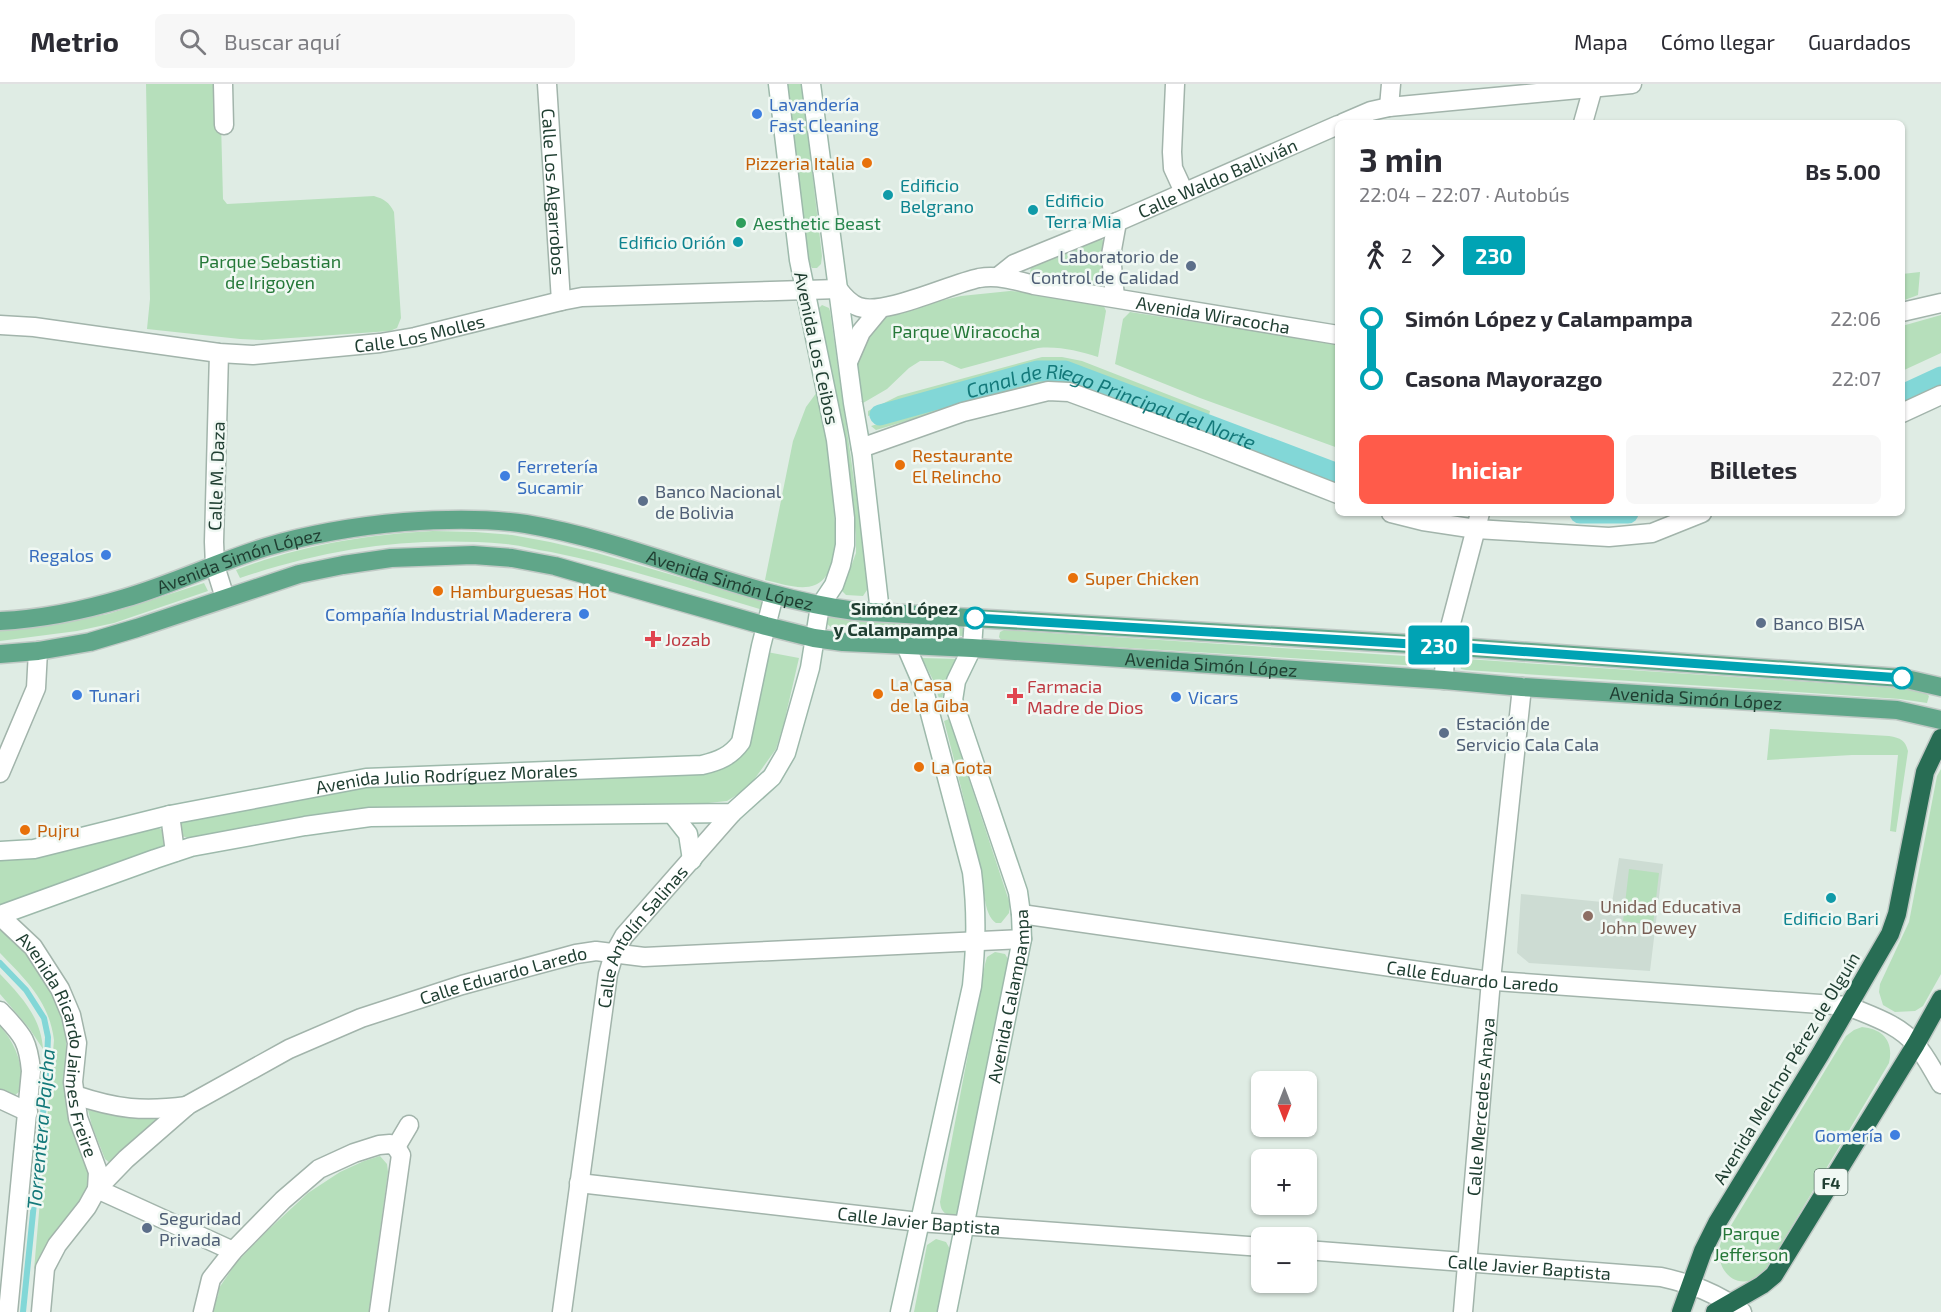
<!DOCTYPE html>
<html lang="es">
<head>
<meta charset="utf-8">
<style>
	:root { --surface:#fff; --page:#f7f7f7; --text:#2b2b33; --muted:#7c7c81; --line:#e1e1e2; --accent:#ff5b4a }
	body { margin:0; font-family:"Exo 2",sans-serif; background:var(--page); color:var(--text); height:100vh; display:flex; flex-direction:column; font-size:22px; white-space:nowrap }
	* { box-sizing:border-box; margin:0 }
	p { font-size:20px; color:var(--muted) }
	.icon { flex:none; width:33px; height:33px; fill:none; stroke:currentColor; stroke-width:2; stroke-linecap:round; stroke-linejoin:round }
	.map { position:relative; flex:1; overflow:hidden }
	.side { position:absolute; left:1335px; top:36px; width:570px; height:396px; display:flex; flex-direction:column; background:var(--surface); border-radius:9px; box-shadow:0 2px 4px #0004 }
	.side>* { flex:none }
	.badge { padding:0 12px; border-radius:4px; font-size:21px; line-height:39px }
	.needle { width:39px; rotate:180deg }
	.controls { position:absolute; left:1251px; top:987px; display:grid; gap:12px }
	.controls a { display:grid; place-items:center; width:66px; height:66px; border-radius:9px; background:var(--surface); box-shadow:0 2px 4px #0004; font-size:30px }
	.map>.badge { position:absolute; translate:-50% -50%; box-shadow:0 0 0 3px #fff }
	.legs { display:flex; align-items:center; gap:9px; height:66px; padding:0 24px; font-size:20px }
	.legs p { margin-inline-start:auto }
	.summary { display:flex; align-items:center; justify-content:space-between; height:102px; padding:0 24px }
	h1 { font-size:33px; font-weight:700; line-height:45px }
	.action { display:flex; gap:12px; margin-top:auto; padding:12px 24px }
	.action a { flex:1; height:69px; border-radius:9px; background:var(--accent); color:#fff; font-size:24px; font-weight:700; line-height:69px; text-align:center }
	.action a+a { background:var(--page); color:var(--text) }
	ul { padding:0 24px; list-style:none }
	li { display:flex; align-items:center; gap:21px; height:60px; font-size:22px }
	li i { display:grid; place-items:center; width:9px; height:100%; margin:0 8px; background:currentColor }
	li i::after { content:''; width:15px; height:15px; margin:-8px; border:4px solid; border-radius:50%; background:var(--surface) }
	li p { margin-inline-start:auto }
	li:first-child i { background:linear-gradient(#0000 50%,currentColor 0) }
	li:last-child i { background:linear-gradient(currentColor 50%,#0000 0) }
	header { display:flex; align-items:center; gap:36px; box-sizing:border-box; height:84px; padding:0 30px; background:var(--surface); border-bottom:2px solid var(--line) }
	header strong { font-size:28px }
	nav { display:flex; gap:33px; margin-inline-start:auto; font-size:21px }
	.search { width:420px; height:54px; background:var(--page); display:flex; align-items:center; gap:15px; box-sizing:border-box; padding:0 21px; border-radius:9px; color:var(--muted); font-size:22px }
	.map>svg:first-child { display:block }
	.built { fill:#cddcd3 }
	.green { fill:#b6dfbb }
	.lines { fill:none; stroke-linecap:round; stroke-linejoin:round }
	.stream { stroke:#82d7d7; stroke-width:6 }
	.canal { stroke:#82d7d7; stroke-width:21 }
	.street-casing { stroke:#a2b4ab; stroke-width:21 }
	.secondary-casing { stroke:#9db9ab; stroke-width:21 }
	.primary-casing { stroke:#c0c9c5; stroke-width:21 }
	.highway-casing { stroke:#c0c9c5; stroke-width:21 }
	.street { stroke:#fff; stroke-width:18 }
	.secondary { stroke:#fff; stroke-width:18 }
	.primary { stroke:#60a689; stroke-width:18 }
	.highway { stroke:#286d54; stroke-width:18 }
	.line-1-casing { stroke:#fff; stroke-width:14 }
	.line-1 { stroke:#00a3b4; stroke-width:9 }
	.shop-dot { fill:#3f7fe0; stroke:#f0f8f3; stroke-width:2 }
	.food-dot { fill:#e8710a; stroke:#f0f8f3; stroke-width:2 }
	.culture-dot { fill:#0f9aa8; stroke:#f0f8f3; stroke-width:2 }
	.leisure-dot { fill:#2e9e5b; stroke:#f0f8f3; stroke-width:2 }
	.service-dot { fill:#5c6f8a; stroke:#f0f8f3; stroke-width:2 }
	.stop-1-dot { fill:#fff; stroke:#00a3b4; stroke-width:3 }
	.health-dot { fill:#e0444e; stroke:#f0f8f3; stroke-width:2 }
	.education-dot { fill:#8d6e63; stroke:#f0f8f3; stroke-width:2 }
	.labels { text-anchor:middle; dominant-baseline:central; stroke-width:5; stroke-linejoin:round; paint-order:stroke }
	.shield { fill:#f0f8f3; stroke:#5e766b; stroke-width:1.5 }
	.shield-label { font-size:16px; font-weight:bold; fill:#1f3e31 }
	.shop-label { font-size:18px; fill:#366cbe; stroke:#f0f8f3; text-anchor:start }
	.food-label { font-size:18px; fill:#c56008; stroke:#f0f8f3; text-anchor:start }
	.street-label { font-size:18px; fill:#1f3e31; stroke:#f0f8f3 }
	.culture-label { font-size:18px; fill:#0d838f; stroke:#f0f8f3; text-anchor:start }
	.leisure-label { font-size:18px; fill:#27864d; stroke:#f0f8f3; text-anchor:start }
	.service-label { font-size:18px; fill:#4e5e75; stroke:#f0f8f3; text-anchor:start }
	.park-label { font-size:18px; fill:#257838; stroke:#f0f8f3 }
	.stop-label { font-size:18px; font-weight:bold; fill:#1f3e31; stroke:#f0f8f3; text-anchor:end }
	.health-label { font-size:18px; fill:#be3a42; stroke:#f0f8f3; text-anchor:start }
	.education-label { font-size:18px; fill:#785e54; stroke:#f0f8f3; text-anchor:start }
	.water-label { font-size:20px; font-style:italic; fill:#13797a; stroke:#f0f8f3 }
</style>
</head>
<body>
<header>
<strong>Metrio</strong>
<div class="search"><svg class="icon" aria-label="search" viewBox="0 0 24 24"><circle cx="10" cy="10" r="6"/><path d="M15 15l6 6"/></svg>Buscar aquí</div>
<nav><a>Mapa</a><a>Cómo llegar</a><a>Guardados</a></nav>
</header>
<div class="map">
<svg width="1941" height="1228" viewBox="0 0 1941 1228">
	<rect width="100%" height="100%" fill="#dfece4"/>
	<!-- built -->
	<path class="built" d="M1619 774 1663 780 1650 887 1529 879 1517 869 1521 810 1612 819Z"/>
	<!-- green -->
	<path class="green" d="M146 0H220L223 115 227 120 374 112C384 115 389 118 394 128L401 234 397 244 390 247 262 256 240 255 147 245 150 215Z
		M787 0H802L822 172 821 180 817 184H812L809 179Z
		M1100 154 1105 158 1103 168 1104 202 1035 193 1030 189 1031 183Z
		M1920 188 1918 211 1902 217V190Z
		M1010 207 1028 208 1103 220 1106 227 1098 273C1078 267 1060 262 1038 264L961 285 943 277H920L909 284 887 305 863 319 857 284 858 272 861 263 880 235 922 221 961 212Z
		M822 221 829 224 830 227 866 480 867 506 863 512 846 511 842 507 856 469V451L843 346 817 226Z
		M1130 228 1338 260V364L1200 314 1115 280 1123 235Z
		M1941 231V269L1902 287V242Z
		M1042 273H1062L1082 277 1210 327 1209 331 1082 285 1061 280H1044L868 332V327L898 312Z
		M1043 292H1060L1077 297 1204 344 1202 351 1075 304 944 326 876 346 871 342Z
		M817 308C826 344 830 380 833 417 835 440 839 464 830 485 827 492 822 498 815 501 800 507 780 499 765 496L793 357 806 323Z
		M433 447 475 448 512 451 550 458 597 469 765 518 763 526C692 505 622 482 551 468 536 466 521 461 506 460 411 452 330 464 240 494L236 486C302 461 364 451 433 447Z
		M204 499 208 507 114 539 77 547 0 557V547L33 544 108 530Z
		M829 533 963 543 966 545 965 550 962 552 832 544 826 539Z
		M1004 546 1421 573 1424 576V580L1420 582 1001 556 999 553 1000 548Z
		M767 568 799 574 784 639 776 665 748 704 727 717 708 719 374 728 191 754 180 752 178 744 181 735 369 701 707 688C729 682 739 679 750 658Z
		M922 574 958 575 945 599 941 621 934 598Z
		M1466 575 1900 604 1925 608 1929 612 1927 619 1900 615 1466 586 1461 585 1460 581Z
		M949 635 1010 820 1009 829 1001 839H996C984 830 985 810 982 796 971 743 958 690 944 637Z
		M1770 645 1889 652C1901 654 1905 656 1908 667L1896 748 1890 747 1898 671H1852L1767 676Z
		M1941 685V890L1923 922 1915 927 1895 928 1883 921 1879 908 1880 900 1909 838 1937 692Z
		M157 743 162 746 167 757 163 763 27 816 0 820V777L25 775Z
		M1629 785 1659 789 1653 841 1623 837Z
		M0 846C34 873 61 912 66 957 68 981 63 1005 68 1029 73 1054 93 1078 89 1103 85 1121 66 1132 56 1146 46 1159 40 1172 34 1186L54 956C49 917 26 896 0 869Z
		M995 868 1005 870 1011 880 960 1126 957 1133C946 1131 941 1129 940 1118L985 880 987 873Z
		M0 890C21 912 41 933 43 965L29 944 0 910Z
		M0 942C16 960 25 983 20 1007L14 1012 0 1006Z
		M1862 943C1883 945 1894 957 1889 979L1767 1184C1764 1187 1760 1192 1757 1194 1733 1207 1713 1182 1721 1158L1846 952 1854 946Z
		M88 1026 112 1031 162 1033 110 1079 105 1075 92 1042Z
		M380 1072 387 1080 388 1088 369 1228H211L213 1217 218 1212 219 1204 236 1179 267 1147 308 1109 340 1088 364 1077Z
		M936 1155 946 1158 951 1167 938 1228H914L927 1161Z"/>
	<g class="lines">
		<!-- stream -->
		<path class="stream" d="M0 879 26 906 44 934 48 953 46 1000 23 1228"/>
		<!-- canal -->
		<g class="canal">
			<path d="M1902 311 1941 293"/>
			<path id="s1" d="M880 331 1037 287H1065L1338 390"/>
			<path d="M1580 429H1628"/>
		</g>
		<defs>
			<g id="street">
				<path d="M223 0 224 41"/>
				<path id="s2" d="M547 0 561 217"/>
				<path d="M1175 0 1172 68 1173 84 1184 108"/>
				<path d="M1389 23 1391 0"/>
				<path d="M1343 39 1371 27 1389 23 1632 0"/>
				<path d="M1583 39 1594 0"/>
				<path id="s3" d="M999 192 1014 180 1117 138 1338 41"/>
				<path d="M1115 213 1111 171 1117 138"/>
				<path d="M1902 228 1941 219"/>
				<path id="s4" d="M0 241 34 243 219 269 253 271 380 259 415 253 561 217 582 213 838 205C844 213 850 220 859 223 884 232 950 200 979 194 998 191 1015 196 1034 201L1338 251"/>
				<path d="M219 269 214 458 215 482 225 514"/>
				<path d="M848 278 861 248 880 225"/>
				<path d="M1902 329 1941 311"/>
				<path d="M861 364 963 328 1048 307 1069 308 1205 358 1338 410"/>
				<path d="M1391 429 1423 437 1476 445 1609 453 1652 449 1702 429"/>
				<path d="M1444 596 1445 562 1480 429"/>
				<path d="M0 689 36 604 38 567"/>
				<path d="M170 731 175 768"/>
				<path id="s5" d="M1021 830 1482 896 1848 922C1871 932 1899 940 1916 961 1926 972 1933 987 1941 1000"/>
				<path id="s6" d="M0 832 33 863 60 905 71 931 77 959 73 998 78 1034 98 1088 97 1105 87 1123 57 1161 45 1184 41 1228"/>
				<path d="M0 927C21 950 28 954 31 987L8 1228"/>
				<path d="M75 1011C117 1025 143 1028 187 1022"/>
				<path d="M0 1015 28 1028"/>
				<path d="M396 1063 409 1041"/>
				<path id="s7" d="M579 1099 919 1138 1262 1163"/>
				<path id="s8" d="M1306 1166 1661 1193C1692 1200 1717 1209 1742 1228"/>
				<path id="s9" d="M233 1167 97 1105 126 1075 188 1021 289 965 361 934 462 901 576 870 596 867 644 873 1022 855"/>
				<path d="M203 1228 211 1195 233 1167 283 1116 319 1085 354 1069 379 1061 390 1060 396 1063 401 1071 379 1228"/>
				<path id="s10" d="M562 1228 608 890 614 870 624 852 732 729"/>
				<path id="s11" d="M1463 1228 1491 896 1522 603"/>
			</g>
			<g id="secondary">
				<path d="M811 0 853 319 862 371 880 528"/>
				<path d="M673 731 688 750 692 776"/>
				<path id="s12" d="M0 767 34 765 170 731 366 694 702 681C719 677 731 672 741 658L761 562 774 511"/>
				<path d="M0 831 155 775 191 763 305 742 370 733 732 729 772 693 786 669 810 584 820 522 834 501 841 481 845 461V434L836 356 799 176 778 0"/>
				<path d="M900 1228 972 902C976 862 977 829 972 788L922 599 906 562"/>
				<path id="s13" d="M947 1228 1022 855 1021 830 1018 808 953 616 956 597 972 564 974 534"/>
			</g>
			<g id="primary">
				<path id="s14" d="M0 537C42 535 85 526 125 514 173 500 218 478 266 463 310 450 357 442 404 438 444 435 486 434 526 440 638 459 742 512 855 527L1445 562 1902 594 1941 603"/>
				<path id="s15" d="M0 570 38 567 90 558 137 544 299 490 343 481 391 474 473 471 512 474 555 482 766 542 814 554 843 558 972 564 1444 596 1522 603 1897 626 1941 636"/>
			</g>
			<path id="highway" d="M1681 1228 1703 1167 1717 1139 1821 969 1890 850 1897 830 1925 688 1941 654
				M1715 1228 1762 1201 1774 1191 1916 960 1941 915"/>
		</defs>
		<!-- street casing -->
		<use href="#street" class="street-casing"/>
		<!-- secondary casing -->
		<use href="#secondary" class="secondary-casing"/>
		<!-- primary casing -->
		<use href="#primary" class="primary-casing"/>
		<!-- highway casing -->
		<use href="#highway" class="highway-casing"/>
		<!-- street -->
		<use href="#street" class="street"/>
		<!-- secondary -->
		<use href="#secondary" class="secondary"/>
		<!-- primary -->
		<use href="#primary" class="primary"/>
		<!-- highway -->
		<use href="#highway" class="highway"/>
	</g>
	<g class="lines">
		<defs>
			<path id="line-1" d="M975 534 1445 562 1902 594"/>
		</defs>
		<!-- line-1 casing -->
		<use href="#line-1" class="line-1-casing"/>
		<!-- line-1 -->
		<use href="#line-1" class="line-1"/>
	</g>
	<!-- markers -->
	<g class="shop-dot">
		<circle cx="757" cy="30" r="6"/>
		<circle cx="505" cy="392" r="6"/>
		<circle cx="106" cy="471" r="6"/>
		<circle cx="584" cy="530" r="6"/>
		<circle cx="77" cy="611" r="6"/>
		<circle cx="1176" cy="613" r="6"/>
		<circle cx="1895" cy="1051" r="6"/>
	</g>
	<g class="food-dot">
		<circle cx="867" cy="79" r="6"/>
		<circle cx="900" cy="381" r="6"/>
		<circle cx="1073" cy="494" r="6"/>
		<circle cx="438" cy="507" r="6"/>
		<circle cx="878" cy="610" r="6"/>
		<circle cx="919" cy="683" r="6"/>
		<circle cx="25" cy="746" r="6"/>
	</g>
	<g class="culture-dot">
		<circle cx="888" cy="111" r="6"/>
		<circle cx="1033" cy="126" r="6"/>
		<circle cx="738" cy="158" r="6"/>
		<circle cx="1831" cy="814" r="6"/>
	</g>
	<circle class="leisure-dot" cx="741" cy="139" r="6"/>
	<g class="service-dot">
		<circle cx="1191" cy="182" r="6"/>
		<circle cx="643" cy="417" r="6"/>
		<circle cx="1761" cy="539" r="6"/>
		<circle cx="1444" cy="649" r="6"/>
		<circle cx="147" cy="1144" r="6"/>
	</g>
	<g class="stop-1-dot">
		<circle cx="975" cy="534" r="10"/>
		<circle cx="1902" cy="594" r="10"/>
	</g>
	<g class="health-dot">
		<path d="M650 546h6v6h6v6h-6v6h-6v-6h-6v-6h6z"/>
		<path d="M1012 603h6v6h6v6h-6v6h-6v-6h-6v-6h6z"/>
	</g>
	<circle class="education-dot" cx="1588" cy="832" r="6"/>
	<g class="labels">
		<!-- shield labels -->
		<rect class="shield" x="1814.5" y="1085" width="33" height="26" rx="4.5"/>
		<g class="shield-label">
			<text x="1831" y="1098">F4</text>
		</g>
		<!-- shop labels -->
		<g class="shop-label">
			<text x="769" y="20">Lavandería<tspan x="769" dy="21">Fast Cleaning</tspan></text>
			<text x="517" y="382">Ferretería<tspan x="517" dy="21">Sucamir</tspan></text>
			<text x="94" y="471" text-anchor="end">Regalos</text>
			<text x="572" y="530" text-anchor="end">Compañía Industrial Maderera</text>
			<text x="89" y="611">Tunari</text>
			<text x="1188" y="613">Vicars</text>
			<text x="1883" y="1051" text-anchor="end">Gomería</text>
		</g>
		<!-- food labels -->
		<g class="food-label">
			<text x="855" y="79" text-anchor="end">Pizzeria Italia</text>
			<text x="912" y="371">Restaurante<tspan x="912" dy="21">El Relincho</tspan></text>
			<text x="1085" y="494">Super Chicken</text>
			<text x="450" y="507">Hamburguesas Hot</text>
			<text x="890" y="600">La Casa<tspan x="890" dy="21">de la Giba</tspan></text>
			<text x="931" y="683">La Gota</text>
			<text x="37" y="746">Pujru</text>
		</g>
		<!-- street labels -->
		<g class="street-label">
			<text stroke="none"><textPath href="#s3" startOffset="240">Calle Waldo Ballivián</textPath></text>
			<text stroke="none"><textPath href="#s2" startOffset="108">Calle Los Algarrobos</textPath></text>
			<text stroke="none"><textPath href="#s4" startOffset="1236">Avenida Wiracocha</textPath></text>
			<text stroke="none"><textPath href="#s4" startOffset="423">Calle Los Molles</textPath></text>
			<text transform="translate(817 264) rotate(78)">Avenida Los Ceibos</text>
			<text transform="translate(216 392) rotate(-88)">Calle M. Daza</text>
			<text stroke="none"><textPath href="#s14" startOffset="248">Avenida Simón López</textPath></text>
			<text stroke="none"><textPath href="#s14" startOffset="752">Avenida Simón López</textPath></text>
			<text stroke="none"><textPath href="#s15" startOffset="1236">Avenida Simón López</textPath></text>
			<text stroke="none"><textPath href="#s15" startOffset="1722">Avenida Simón López</textPath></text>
			<text stroke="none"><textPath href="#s12" startOffset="454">Avenida Julio Rodríguez Morales</textPath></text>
			<text stroke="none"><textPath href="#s10" startOffset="390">Calle Antolín Salinas</textPath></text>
			<text stroke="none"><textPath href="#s5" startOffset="456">Calle Eduardo Laredo</textPath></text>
			<text stroke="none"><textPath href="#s9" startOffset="616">Calle Eduardo Laredo</textPath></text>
			<text stroke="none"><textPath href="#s13" startOffset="322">Avenida Calampampa</textPath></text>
			<text stroke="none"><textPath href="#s6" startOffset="148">Avenida Ricardo Jaimes Freire</textPath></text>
			<text transform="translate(1786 984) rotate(-59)">Avenida Melchor Pérez de Olguín</text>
			<text stroke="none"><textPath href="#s11" startOffset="206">Calle Mercedes Anaya</textPath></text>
			<text stroke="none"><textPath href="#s7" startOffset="342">Calle Javier Baptista</textPath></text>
			<text stroke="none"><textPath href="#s8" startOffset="224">Calle Javier Baptista</textPath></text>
		</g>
		<!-- culture labels -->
		<g class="culture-label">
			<text x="900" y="101">Edificio<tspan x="900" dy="21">Belgrano</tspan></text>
			<text x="1045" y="116">Edificio<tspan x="1045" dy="21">Terra Mia</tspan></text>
			<text x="726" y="158" text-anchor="end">Edificio Orión</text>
			<text x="1831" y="834" text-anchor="middle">Edificio Bari</text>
		</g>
		<!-- leisure labels -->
		<g class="leisure-label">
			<text x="753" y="139">Aesthetic Beast</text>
		</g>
		<!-- service labels -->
		<g class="service-label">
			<text x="1179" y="172" text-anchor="end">Laboratorio de<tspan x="1179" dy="21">Control de Calidad</tspan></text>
			<text x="655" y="407">Banco Nacional<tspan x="655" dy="21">de Bolivia</tspan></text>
			<text x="1773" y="539">Banco BISA</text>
			<text x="1456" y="639">Estación de<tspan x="1456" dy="21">Servicio Cala Cala</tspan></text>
			<text x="159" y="1134">Seguridad<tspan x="159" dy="21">Privada</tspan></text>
		</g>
		<!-- park labels -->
		<g class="park-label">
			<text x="270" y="177">Parque Sebastian<tspan x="270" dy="21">de Irigoyen</tspan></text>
			<text x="966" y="247">Parque Wiracocha</text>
			<text x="1751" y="1149">Parque<tspan x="1751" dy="21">Jefferson</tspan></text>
		</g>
		<!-- stop labels -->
		<g class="stop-label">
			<text x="958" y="524">Simón López<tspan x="958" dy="21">y Calampampa</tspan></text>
		</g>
		<!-- health labels -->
		<g class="health-label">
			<text x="665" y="555">Jozab</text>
			<text x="1027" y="602">Farmacia<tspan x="1027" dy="21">Madre de Dios</tspan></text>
		</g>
		<!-- education labels -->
		<g class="education-label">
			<text x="1600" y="822">Unidad Educativa<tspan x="1600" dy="21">John Dewey</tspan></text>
		</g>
		<!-- water labels -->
		<g class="water-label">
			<text stroke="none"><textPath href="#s1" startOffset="242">Canal de Riego Principal del Norte</textPath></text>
			<text transform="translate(40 1045) rotate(-85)">Torrentera Pajcha</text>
		</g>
	</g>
</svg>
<div class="controls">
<a><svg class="needle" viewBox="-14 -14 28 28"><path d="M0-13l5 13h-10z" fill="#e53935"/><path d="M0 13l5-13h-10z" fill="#7c7c81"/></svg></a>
<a>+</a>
<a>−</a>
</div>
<b class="badge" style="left:1439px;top:561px;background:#00a3b4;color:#fff">230</b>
<section class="side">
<div class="summary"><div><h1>3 min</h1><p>22:04 – 22:07 · Autobús</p></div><b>Bs 5.00</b></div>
<div class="legs"><svg class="icon" aria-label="walk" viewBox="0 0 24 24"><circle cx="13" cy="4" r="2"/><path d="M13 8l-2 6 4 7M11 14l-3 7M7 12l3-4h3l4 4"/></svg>2<svg class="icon" aria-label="forward" viewBox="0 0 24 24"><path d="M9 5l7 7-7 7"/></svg><b class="badge" style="background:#00a3b4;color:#fff">230</b></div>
<ul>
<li><i style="color:#00a3b4"></i><b>Simón López y Calampampa</b><p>22:06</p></li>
<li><i style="color:#00a3b4"></i><b>Casona Mayorazgo</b><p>22:07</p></li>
</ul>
<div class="action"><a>Iniciar</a><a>Billetes</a></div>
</section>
</div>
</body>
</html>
